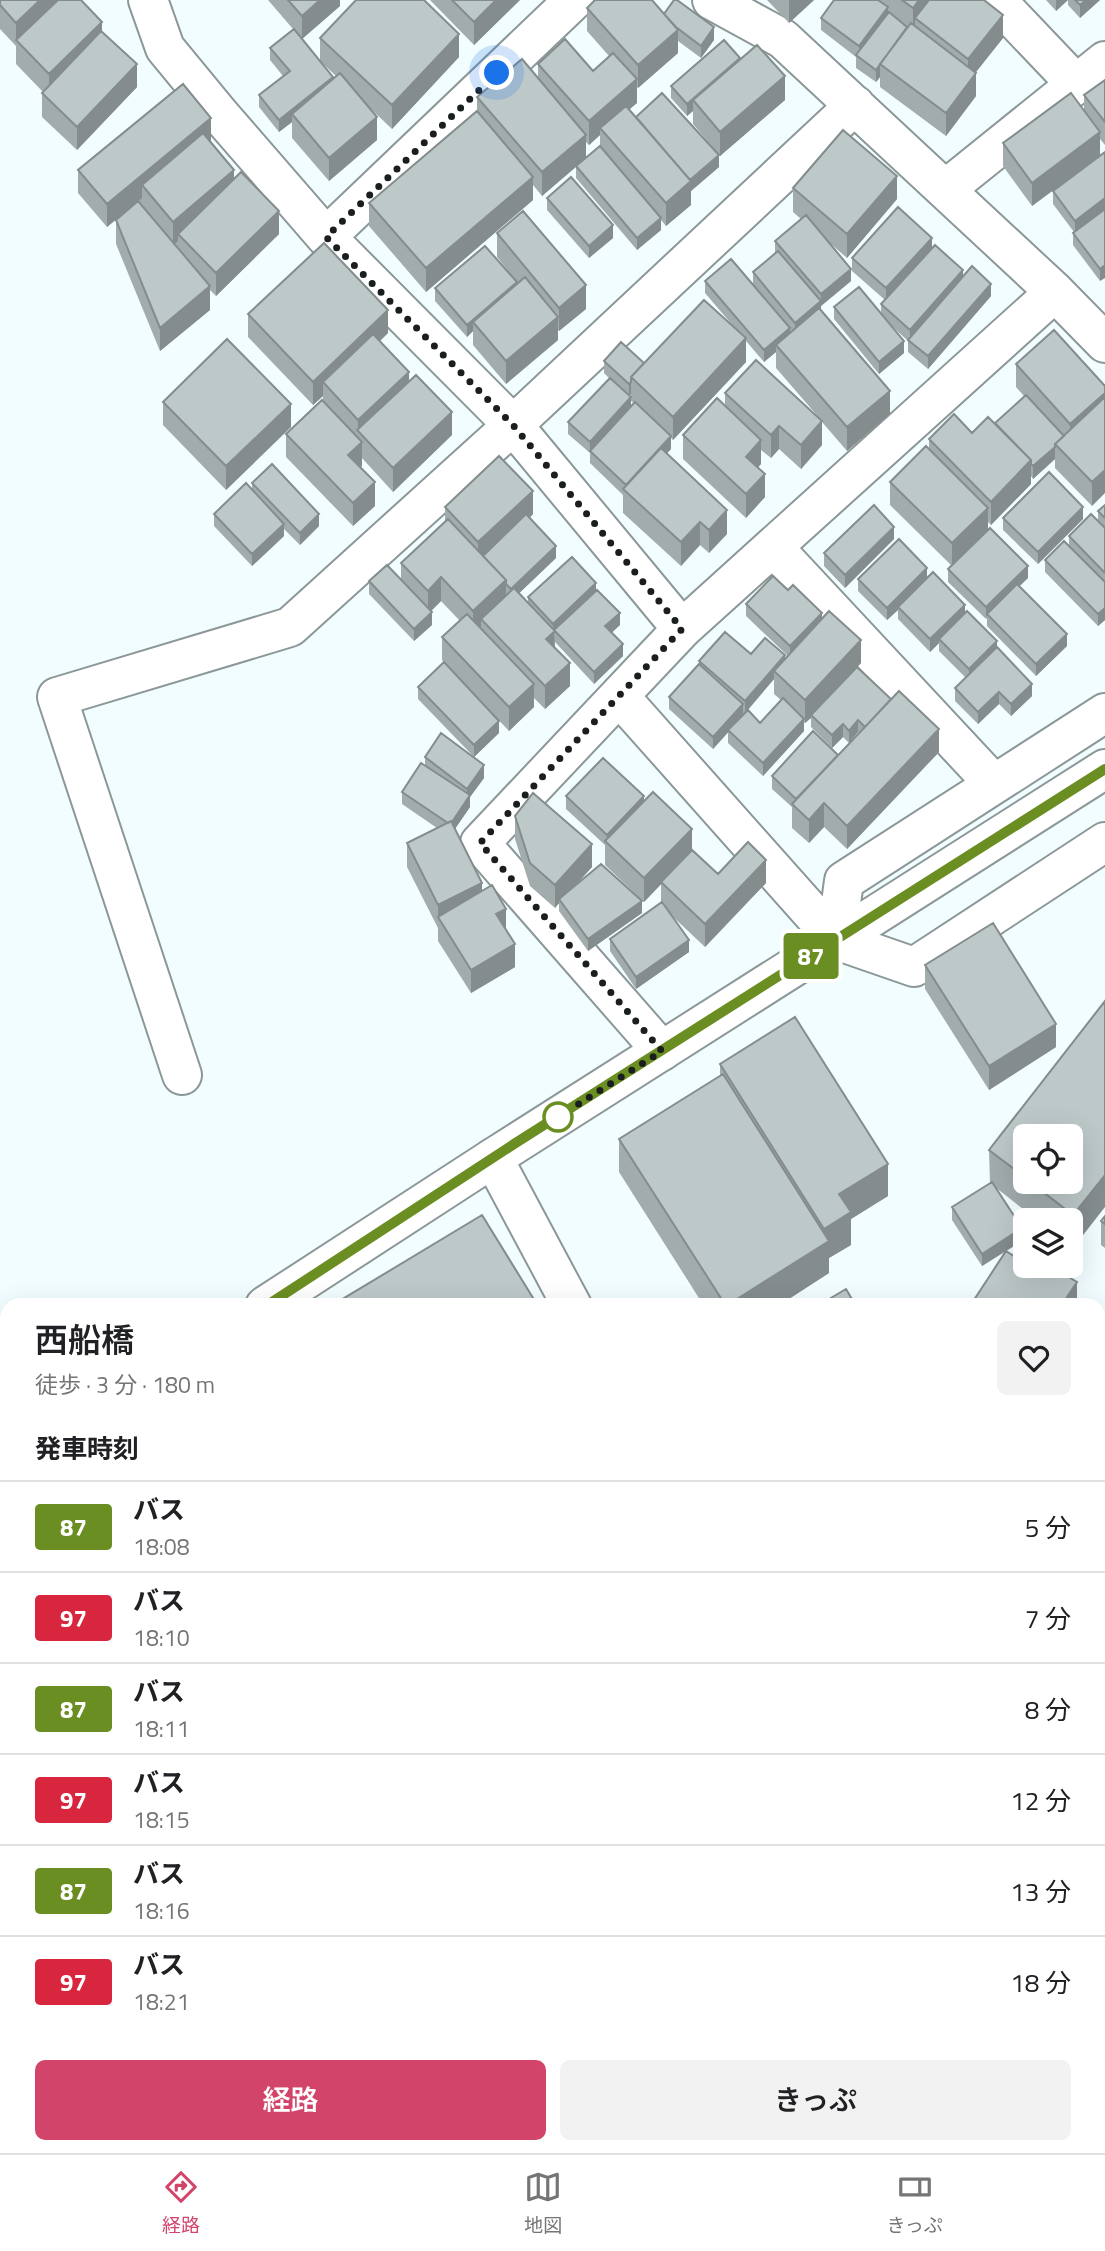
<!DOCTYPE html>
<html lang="ja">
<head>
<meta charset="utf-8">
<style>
	:root { --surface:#fff; --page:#f2f2f2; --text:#202124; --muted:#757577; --line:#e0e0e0; --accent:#d3446a }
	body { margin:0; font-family:"Titillium Web","Noto Sans JP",sans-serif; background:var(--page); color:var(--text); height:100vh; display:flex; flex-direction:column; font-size:26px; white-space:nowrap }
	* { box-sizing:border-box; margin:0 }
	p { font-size:23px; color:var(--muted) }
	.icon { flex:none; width:38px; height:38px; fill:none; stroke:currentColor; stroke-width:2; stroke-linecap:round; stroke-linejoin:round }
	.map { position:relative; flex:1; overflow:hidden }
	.panel { position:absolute; left:0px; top:1298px; width:1106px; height:856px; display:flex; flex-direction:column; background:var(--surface); border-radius:21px 21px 0 0; box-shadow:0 7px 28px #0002 }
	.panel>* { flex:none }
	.badge { padding:0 14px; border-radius:5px; font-size:24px; line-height:46px }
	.buttons { position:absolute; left:1013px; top:1124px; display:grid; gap:14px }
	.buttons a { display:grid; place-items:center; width:70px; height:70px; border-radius:10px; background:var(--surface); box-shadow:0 7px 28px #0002; font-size:35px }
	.you { position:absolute; width:35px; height:35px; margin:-18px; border:5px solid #fff; border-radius:50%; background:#1a73e8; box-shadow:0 0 0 10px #1a73e833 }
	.map>.badge { position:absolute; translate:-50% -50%; box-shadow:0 0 0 4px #fff }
	h2 { padding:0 35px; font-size:26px; line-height:63px }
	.round { display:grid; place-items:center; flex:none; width:74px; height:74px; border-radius:10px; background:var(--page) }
	.headline { display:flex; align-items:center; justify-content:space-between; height:119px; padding:0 35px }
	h1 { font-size:33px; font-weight:600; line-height:52px }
	.button { display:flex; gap:14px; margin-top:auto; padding:14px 35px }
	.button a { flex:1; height:80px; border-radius:10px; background:var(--accent); color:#fff; font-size:28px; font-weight:600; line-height:80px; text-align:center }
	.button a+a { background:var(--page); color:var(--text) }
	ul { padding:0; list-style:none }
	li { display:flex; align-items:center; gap:21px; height:91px; padding:0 35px; border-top:2px solid var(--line) }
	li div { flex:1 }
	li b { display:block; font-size:26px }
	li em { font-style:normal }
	li .badge { min-width:77px; font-weight:700; text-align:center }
	.tabs { display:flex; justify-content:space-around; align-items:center; height:98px; border-top:2px solid var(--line); background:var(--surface); font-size:19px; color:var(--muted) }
	.tabs a { display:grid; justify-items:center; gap:4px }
	.tabs .current { color:var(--accent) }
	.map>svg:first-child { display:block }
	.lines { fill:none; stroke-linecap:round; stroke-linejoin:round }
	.minor-casing { stroke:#8c9798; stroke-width:42 }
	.tertiary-casing { stroke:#8c9798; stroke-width:42 }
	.minor { stroke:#fff; stroke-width:38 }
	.tertiary { stroke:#fff; stroke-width:38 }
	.wall { fill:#a3acad; fill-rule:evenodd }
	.shaded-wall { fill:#848c8d }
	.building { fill:#bdc8c9; stroke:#848c8d; stroke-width:2 }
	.line-casing { stroke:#fff; stroke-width:16 }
	.line { stroke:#6b8e23; stroke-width:10 }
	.walk { stroke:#1a1e1f; stroke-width:7; stroke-dasharray:0 12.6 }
	.stop-dot { fill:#fff; stroke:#6b8e23; stroke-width:3.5 }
</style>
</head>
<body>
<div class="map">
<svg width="1105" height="2153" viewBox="0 0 1105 2153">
	<rect width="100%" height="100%" fill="#f1fdfe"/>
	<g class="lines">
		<defs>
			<path id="minor" d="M148 0 165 48 221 116 326 237 513 425 682 629
				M712 0 783 39 1055 292 1105 343
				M996 0 1076 84
				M946 189 1105 61
				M326 237 574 0
				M773 547 994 784
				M619 696 836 940 914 967 1105 842
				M836 940 844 881 1105 713
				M662 1051 480 843 682 629 1055 292
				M182 1075 57 697 290 627 513 425 855 105
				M493 1158 572 1306
				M1099 1495 1105 1499
				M1099 1820 1105 1824
				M1099 2035 1105 2031
				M1095 2147 1099 2153"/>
			<path id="tertiary" d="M265 1306 493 1158 1105 769
				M0 1478 7 1473"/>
		</defs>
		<!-- minor casing -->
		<use href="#minor" class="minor-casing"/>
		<!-- tertiary casing -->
		<use href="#tertiary" class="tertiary-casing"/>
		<!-- minor -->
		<use href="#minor" class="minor"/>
		<!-- tertiary -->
		<use href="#tertiary" class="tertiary"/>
	</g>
	<!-- wall -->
	<path class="wall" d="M0 0 102 32 137 87 77 150 42 117V93L43 92 16 64V46L0 29Z
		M268 0H340V6L302 39 333 79 336 76 320 61V38L459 57 392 129 369 107 377 140 329 181 292 138V122L279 132 259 107V95L283 76 270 60V48L293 29Z
		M430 0H520L474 45Z
		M767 0H814L789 23Z
		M834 0H984L1003 38 976 72V96L946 136 880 87V77L876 82 856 68V57L821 30V18Z
		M1046 0H1068L1056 11Z
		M1068 0H1100L1080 18 1068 5Z
		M587 8 664 14 714 40 701 58 678 41V53L638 88 637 87V103L629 109 636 117 719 167 691 191V205L666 226 661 220V230L637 250 576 178V167L542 196 533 185V200L426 292 369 226V203L477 111V97L538 77V64L593 71 609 56 587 31ZM600 135V146L586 157V142L589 145Z
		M740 58 785 100 720 156 693 124V111L687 116 671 98V86Z
		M1105 80V145L1100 139V281L1073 245V233L1074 232 1053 204V191L1066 181 1032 206 1003 166V143L1084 111V95Z
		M211 141 234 179 279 234 216 296 210 290V310L160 351 116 244V220L132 206 107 227 78 193V170Z
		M793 188 897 199 847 258 831 244 851 281 821 306V311L890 414 847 451 822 422V445L801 469 779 449 771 458 761 450V464L758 467 765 497 746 518 683 459V435L725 406V393L821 420 776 368V352L764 362 746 341V362L673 440 671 438V449L667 453 727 534 709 553 700 545 681 566 623 513V495L590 463V453L568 434V422L609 378 604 373V361L644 363 734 327 705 293V281L753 284V272L775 253V241L801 219 793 212ZM631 394V401L634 403 631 406 629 396Z
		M547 198 613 238 589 258 547 210Z
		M497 233 586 309 559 331 558 330V340L506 384 473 345V331L467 337 435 301V288L517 284 518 283 497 257Z
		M932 248 963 276 991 296 928 369 908 352V341L892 326 904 353 879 374 834 319V307L881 313V304L885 300 852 271V258Z
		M248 314 388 333 380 341 409 382 452 435 393 492 362 458V466L360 467 375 506 353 526 286 457V434L323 401V396L313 405 248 337Z
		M1016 364 1105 386 1092 506 1055 468V459L1033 479 1031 476V484L991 525 988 522V531L1028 578 1019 586 1067 646 1036 676 987 626V618L986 619 948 582V569L952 566 890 505V482L929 448V439L972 433 995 423 1024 396 1016 387Z
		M163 402 291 427 226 490 163 425Z
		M252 483 319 526 300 545 284 529V536L252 566 214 526V514L252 489Z
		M1105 505V620L1098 626 1045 572V560L1069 546V536L1098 521V511Z
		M445 507 533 514 530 518 556 558 519 593 528 603V597L596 591 620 625 611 633 623 656 594 684 555 642V648L570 686 545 709 534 698V707L509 731 442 660V637L460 621 441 601 431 611 432 625 414 641 369 594V581H401V563L445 521Z
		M1003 518 1083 519 1038 564 1003 530Z
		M894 539 845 588 824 566V553Z
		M927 577 965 613 997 647 1032 696 1011 716 999 704 978 724 955 701V688L966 678 939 651V643L930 652 898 619V610L887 620 858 591V579Z
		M788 590 822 619 861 663 857 667 939 752 847 849 824 827 809 843 792 828V807L772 789V776L838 755 859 733 858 732 849 743 843 737 832 748 811 727V718L805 723 804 722V731L763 776 728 743V732L713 749 669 709V697L699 664V661L751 654 785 659 788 656 746 616V604ZM774 679V694L781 700 760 723 748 710Z
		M418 687 499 733 474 757 418 699Z
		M425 757 484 778 470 797V807L455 829 482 891 506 929 515 967 471 993 438 941V928L407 867V843L437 828 402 804V792L425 765Z
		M566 796 644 801 692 850 718 874 766 883 705 947 670 914 689 952 636 989 610 951V939L661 903V884L644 902 605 865V845L566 809Z
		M515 816 592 867 576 885 642 913 588 951 559 911V903L555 908 530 886 515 839Z
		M925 965 1056 1047 989 1090 925 989Z
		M1105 1001 1073 1248 1071 1246V1220H1037L995 1187 1022 1241 1006 1251 1077 1306 1005 1251 982 1266 952 1220V1207L990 1183 989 1150ZM1026 1136 1071 1181H1026Z
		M720 1064 888 1196 851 1219V1245L829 1258V1273L778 1306H704L619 1172V1139L720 1076Z
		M1105 1216V1248L1101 1245V1221Z
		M1105 1341V1435L1099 1431V1351Z
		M1099 1548 1105 1552V1658L1099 1654Z
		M1099 1654 1105 1658V1778L1099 1774Z
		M1099 1843 1105 1847V1969L1099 1965Z
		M949 2147H1055L1059 2153H949Z"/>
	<!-- shaded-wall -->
	<path class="shaded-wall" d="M40 0H65L16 40V23Z
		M320 0H340V6L302 39V16Z
		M496 0H520L474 45V22Z
		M789 0H814L789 23Z
		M919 0H937L915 18V29L913 31V8Z
		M1056 0H1068L1056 11Z
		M1086 0H1100L1080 18V5Z
		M888 7V20L859 59V46Z
		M1003 15V38L968 82V59Z
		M102 22V45L49 98V74Z
		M714 27V40L701 58V46Z
		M678 30V53L638 88V65Z
		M459 34V57L392 129V105Z
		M740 58 693 100V111L687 116V104Z
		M137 64V87L77 150V127Z
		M880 65V77L876 82V70Z
		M976 73V96L946 136V113Z
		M785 76V100L720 156V132Z
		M333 77V89L292 114V122L279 132V120Z
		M637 79V103L603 132 600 128V135L589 145V121Z
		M377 117V140L329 181V158Z
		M211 118V141L149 193 142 185V198L107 227V204Z
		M1100 132V155L1032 206V183Z
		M586 135V158L542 196V172Z
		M719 155V167L691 191V205L666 226V203Z
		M234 170V193L178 234V241L173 245V222Z
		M897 176V199L847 258V234Z
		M533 177V200L426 292V268Z
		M1105 198V210L1075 233V221Z
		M279 211V234L216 296V273Z
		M661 218V230L637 250V238Z
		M613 225V238L589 258V246Z
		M932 238V250L886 301V288Z
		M1105 265V278L1100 281V269Z
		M851 269V281L821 306V313L795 335V323L821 301V294Z
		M963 270V283L910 342V330Z
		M517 282V295L473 322V331L467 337V325Z
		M991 284V296L928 369V356Z
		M586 285V309L559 331V308Z
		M210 286V310L160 351V328Z
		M388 310V333L330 389 323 382V396L313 405V382Z
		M558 317V340L506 384V361Z
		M790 328V340L776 345V352L764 362V350Z
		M746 338V362L673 440V417Z
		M904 341V353L879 374V362Z
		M409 372V395L358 431V420Z
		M631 382V394L629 396V384Z
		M890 391V414L847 451V427Z
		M1105 393V416L1070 447V424Z
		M631 397V410L590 451V454V442Z
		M291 404V427L226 490V466Z
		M452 412V435L393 492V468Z
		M822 421V445L801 469V445Z
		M779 426V449L771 458V435Z
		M671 436V449L629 494 626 492V485Z
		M761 440V464L746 480V457Z
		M362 442V466L348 479V455Z
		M1055 447V459L1033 479V466Z
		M1031 460V484L991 525V502Z
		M1105 470V493L1092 506V482Z
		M765 474V497L746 518V494Z
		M375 482V506L353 526V503Z
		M533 491V514L478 566V542Z
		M1083 507V519L1038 564V552Z
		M988 508V532L952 567V543Z
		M727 510V534L709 553V530Z
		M319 514V526L300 545V533Z
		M700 522V545L681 566V542Z
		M284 524V536L252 566V554Z
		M894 527V539L845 588V575Z
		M556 546V558L511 601V589Z
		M1028 566V578L989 616 987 614 986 619V607Z
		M927 568V581L898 607V610L887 620V608Z
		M441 577V601L428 614V591Z
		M506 580V603L481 619V627L473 635V611Z
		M596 583V596L554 630 555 654 546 639 553 632V624Z
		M965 605V617L939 639V643L930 652V639Z
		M1105 608V620L1098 626V614Z
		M432 612V625L414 641V629Z
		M620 613V625L605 639V626Z
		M822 613V625L790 658V646Z
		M1067 634V646L1036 676V664Z
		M861 640V663L812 716 811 715V718L805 723V700Z
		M997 641V654L969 681V669Z
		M623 644V656L594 684V672Z
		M785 655V667L774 671V679L745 713V701Z
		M570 663V686L545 709V686Z
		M534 684V707L509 731V707Z
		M1032 684V696L1011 716V704Z
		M999 692V704L978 724V712Z
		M743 704V716L713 749V737Z
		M804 719V731L763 776V763Z
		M858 720V732L849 743V731Z
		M499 721V733L474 757V745Z
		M843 724V737L832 748V735Z
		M939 729V752L847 849V826Z
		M484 765V778L470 797V807L450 836V824L467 799V789Z
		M644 796V809L607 843V835Z
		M824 803V827L809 843V820Z
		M692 829V852L644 902V878Z
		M592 844V867L561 901 559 899V903L555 908V885Z
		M766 860V883L705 947V924Z
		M482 883V906L438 917V928V905Z
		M642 901V913L588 951V939Z
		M506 909V932L496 914Z
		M689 940V952L636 989V977Z
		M515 944V967L471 993V970Z
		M1056 1024V1047L989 1090V1066Z
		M888 1164V1196L851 1219V1245L829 1258V1273L778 1306H726L824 1244V1229L839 1194Z
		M1105 1175V1207L1073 1248V1215Z
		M1022 1228V1241L982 1266V1254Z
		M1077 1282V1306H1061Z
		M1105 1691V1715L1099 1724V1701Z
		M1105 1883V1907L1099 1916V1893Z
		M1036 2147H1047V2153H1027Z"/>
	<!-- building -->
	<path class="building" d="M0 0H40L16 23 0 5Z
		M58 0H81L102 22 49 74 16 40Z
		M288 0H320L302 16Z
		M356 0H424L459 34 392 105 320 38Z
		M452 0H496L474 22Z
		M595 0H652L678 30 638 65 587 8Z
		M674 0H677L714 27 701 46 676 27 664 14Z
		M834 0H878L888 7 859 46 821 18Z
		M902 0H919L913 8Z
		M929 0H984L1003 15 968 59 915 18Z
		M1075 0H1086L1080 5Z
		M889 12 907 27 876 70 856 55Z
		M911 23 976 73 946 113 880 64Z
		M294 29 333 77 279 120 259 95 290 71 270 48Z
		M101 31 137 64 77 127 42 93Z
		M565 39 593 71 613 53 637 79 589 121 538 64Z
		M724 40 740 58 687 104 671 86Z
		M757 45 785 76 720 132 693 100Z
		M522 59 586 135 542 172 477 97Z
		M340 73 377 117 329 158 292 114Z
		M1105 80V122L1084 95Z
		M183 84 211 118 107 204 78 170Z
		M662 93 719 155 690 180 636 117Z
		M1071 93 1100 132 1032 183 1003 143Z
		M626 106 691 181 666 203 600 128Z
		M477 111 533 177 426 268 369 203Z
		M843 130 897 176 847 234 793 188Z
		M203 133 234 170 173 222 142 185Z
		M600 146 661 218 637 238 576 166Z
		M1105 152V198L1075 221 1053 191Z
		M241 172 279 211 216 273 178 234Z
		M571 177 613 225 589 246 547 198Z
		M138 201 210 286 160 328 116 220Z
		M898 207 932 238 886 288 852 258Z
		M1105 209V265L1100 269 1073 233Z
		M523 211 586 285 559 308 497 233Z
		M806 215 851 269 821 294 775 241Z
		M324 243 388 310 313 382 248 314Z
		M935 245 963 270 910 330 881 304Z
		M485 246 517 282 467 325 435 288Z
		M778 251 821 301 795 323 753 272Z
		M731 259 790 328 764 350 705 281Z
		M972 266 991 284 928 356 908 340Z
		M525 277 558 317 506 361 473 322Z
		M859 287 904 341 879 362 834 307Z
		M704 300 746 338 673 417 631 377Z
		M819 308 890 391 847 427 776 345Z
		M1054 330 1105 386V393L1070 424 1016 364Z
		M373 334 409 372 358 420 323 382Z
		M227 339 291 404 226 466 163 402Z
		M621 342 644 363 631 377V382L629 384 604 361Z
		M756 360 822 421 801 445 779 426 771 435 725 393Z
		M416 375 452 412 393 468 357 430Z
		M610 378 631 397 590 442 568 422Z
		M1026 395 1064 436 1055 444V447L1033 466 1031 464V460L995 423Z
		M1105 397V470L1092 482 1055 444Z
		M717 398 761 440 746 457 765 474 746 494 683 435Z
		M322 400 362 442 348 455 375 482 353 503 286 434Z
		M635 402 671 436 626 485 590 451Z
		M954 414 972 433 988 417 1031 460 991 502 929 439Z
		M926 446 988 508 952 543 890 482Z
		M661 448 727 510 709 530 700 522 681 542 623 489Z
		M499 456 533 491 478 542 445 507Z
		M272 464 319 514 300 533 252 483Z
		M1049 472 1083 507 1038 552 1003 518Z
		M246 483 284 524 252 554 214 514Z
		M874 505 894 527 845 575 824 553Z
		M1105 505V518L1098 511Z
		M526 514 556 546 511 589 506 584V580L483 556Z
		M1091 514 1105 528V573L1069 536Z
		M448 519 506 580 473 611 441 577 428 591 401 563Z
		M990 528 1028 566 986 607 948 569Z
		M899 539 927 568 887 608 858 579Z
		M1064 541 1105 582V608L1098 614 1045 560Z
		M572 557 596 583 553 624 528 597Z
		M387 565 432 612 414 629 369 581Z
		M933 572 965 605 930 639 898 607Z
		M773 576 788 590 793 585 822 613 790 646 746 604Z
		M1017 584 1067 634 1036 664 987 614Z
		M514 588 555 631 546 639 570 663 545 686 481 619Z
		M597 590 620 613 605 626 623 644 594 672 554 630Z
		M829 611 861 640 805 700 774 671Z
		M967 611 997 641 969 669 939 639Z
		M467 614 534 684 509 707 442 637Z
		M725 632 751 654 765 638 785 655 745 701 699 661Z
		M997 647 1032 684 1011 704 999 692 978 712 955 688Z
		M444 662 499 721 474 745 418 687Z
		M699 664 743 704 713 737 669 697Z
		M857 667 891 699 865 727 858 720 849 731 843 724 832 735 811 715Z
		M899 691 939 729 847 826 824 803 809 820 792 804Z
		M783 698 804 719 763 763 728 730 748 710 760 723Z
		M813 731 838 755 796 799 772 776Z
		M441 733 484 765 467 789 425 757Z
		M603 758 644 796 607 835 566 796Z
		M421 763 470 795 452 822 451 821 448 823 402 792Z
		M653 792 692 829 644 878 605 841Z
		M533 793 592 844 555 885 530 863 515 816Z
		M451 821 482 883 438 905 407 843Z
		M748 842 766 860 705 924 661 882 692 850 718 874Z
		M601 864 642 901 588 939 559 899Z
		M492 885 506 909 496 914 515 944 471 970 438 917Z
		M662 902 689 940 636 977 610 939Z
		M993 923 1056 1024 989 1066 925 965Z
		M1105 1001V1175L1073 1215 1029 1181H1071V1136H1026V1178L989 1150Z
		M795 1017 888 1164 839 1194 851 1212 824 1229 720 1064Z
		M723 1074 829 1241 726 1306 619 1139Z
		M992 1182 1022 1228 982 1254 952 1207Z
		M482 1215 538 1306H344L341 1300Z
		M1105 1216V1224L1101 1221Z
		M1006 1251 1026 1264V1265H1028L1035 1270 1038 1265H1049L1077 1282 1061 1306H970Z
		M846 1289 856 1306 819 1305Z
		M1105 1341V1402L1099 1399V1351Z
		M1099 1548 1105 1552V1634L1099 1630Z
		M1099 1654 1105 1658V1691L1099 1701Z
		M1105 1703V1755L1099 1751V1713Z
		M1099 1843 1105 1847V1883L1099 1893Z
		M1105 1891V1946L1099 1942V1901Z
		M8 2147H60V2153H7Z
		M955 2147H1036L1027 2153H958Z
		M1046 2147H1055L1059 2153H1037Z"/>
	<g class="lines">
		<defs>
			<path id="line" d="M266 1306 514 1144 1105 769"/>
		</defs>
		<!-- line casing -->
		<use href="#line" class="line-casing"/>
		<!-- line -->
		<use href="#line" class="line"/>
		<!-- walk -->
		<path class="walk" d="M497 73 326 237 513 425 682 629 480 843 662 1051 558 1117"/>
	</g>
	<!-- markers -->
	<circle class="stop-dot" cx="558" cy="1117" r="14"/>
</svg>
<div class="buttons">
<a><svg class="icon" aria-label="locate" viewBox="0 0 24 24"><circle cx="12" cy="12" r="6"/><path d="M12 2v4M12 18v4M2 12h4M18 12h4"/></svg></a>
<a><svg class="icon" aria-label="layers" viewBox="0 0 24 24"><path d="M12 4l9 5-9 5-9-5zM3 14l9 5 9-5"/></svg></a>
</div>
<div class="you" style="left:497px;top:73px"></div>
<b class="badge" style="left:811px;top:956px;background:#6b8e23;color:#fff">87</b>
<section class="panel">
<div class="headline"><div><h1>西船橋</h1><p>徒歩 · 3 分 · 180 m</p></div><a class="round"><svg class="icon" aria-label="heart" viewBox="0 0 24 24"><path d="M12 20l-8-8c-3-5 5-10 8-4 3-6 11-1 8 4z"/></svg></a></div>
<h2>発車時刻</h2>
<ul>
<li><span class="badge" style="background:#6b8e23;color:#fff">87</span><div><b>バス</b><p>18:08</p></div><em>5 分</em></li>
<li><span class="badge" style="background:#d7263d;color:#fff">97</span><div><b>バス</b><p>18:10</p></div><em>7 分</em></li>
<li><span class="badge" style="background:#6b8e23;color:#fff">87</span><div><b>バス</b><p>18:11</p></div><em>8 分</em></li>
<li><span class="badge" style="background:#d7263d;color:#fff">97</span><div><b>バス</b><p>18:15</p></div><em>12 分</em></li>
<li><span class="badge" style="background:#6b8e23;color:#fff">87</span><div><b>バス</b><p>18:16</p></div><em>13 分</em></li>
<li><span class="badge" style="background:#d7263d;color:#fff">97</span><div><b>バス</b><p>18:21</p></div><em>18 分</em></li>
</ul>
<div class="button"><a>経路</a><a>きっぷ</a></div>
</section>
</div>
<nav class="tabs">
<a class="current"><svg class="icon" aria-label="directions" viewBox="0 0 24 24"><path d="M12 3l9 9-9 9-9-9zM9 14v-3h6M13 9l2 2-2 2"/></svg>経路</a>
<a><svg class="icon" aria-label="map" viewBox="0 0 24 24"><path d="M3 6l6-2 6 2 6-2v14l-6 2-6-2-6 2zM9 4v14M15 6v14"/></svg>地図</a>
<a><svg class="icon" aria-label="tickets" viewBox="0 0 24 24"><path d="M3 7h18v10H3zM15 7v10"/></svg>きっぷ</a>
</nav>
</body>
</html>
